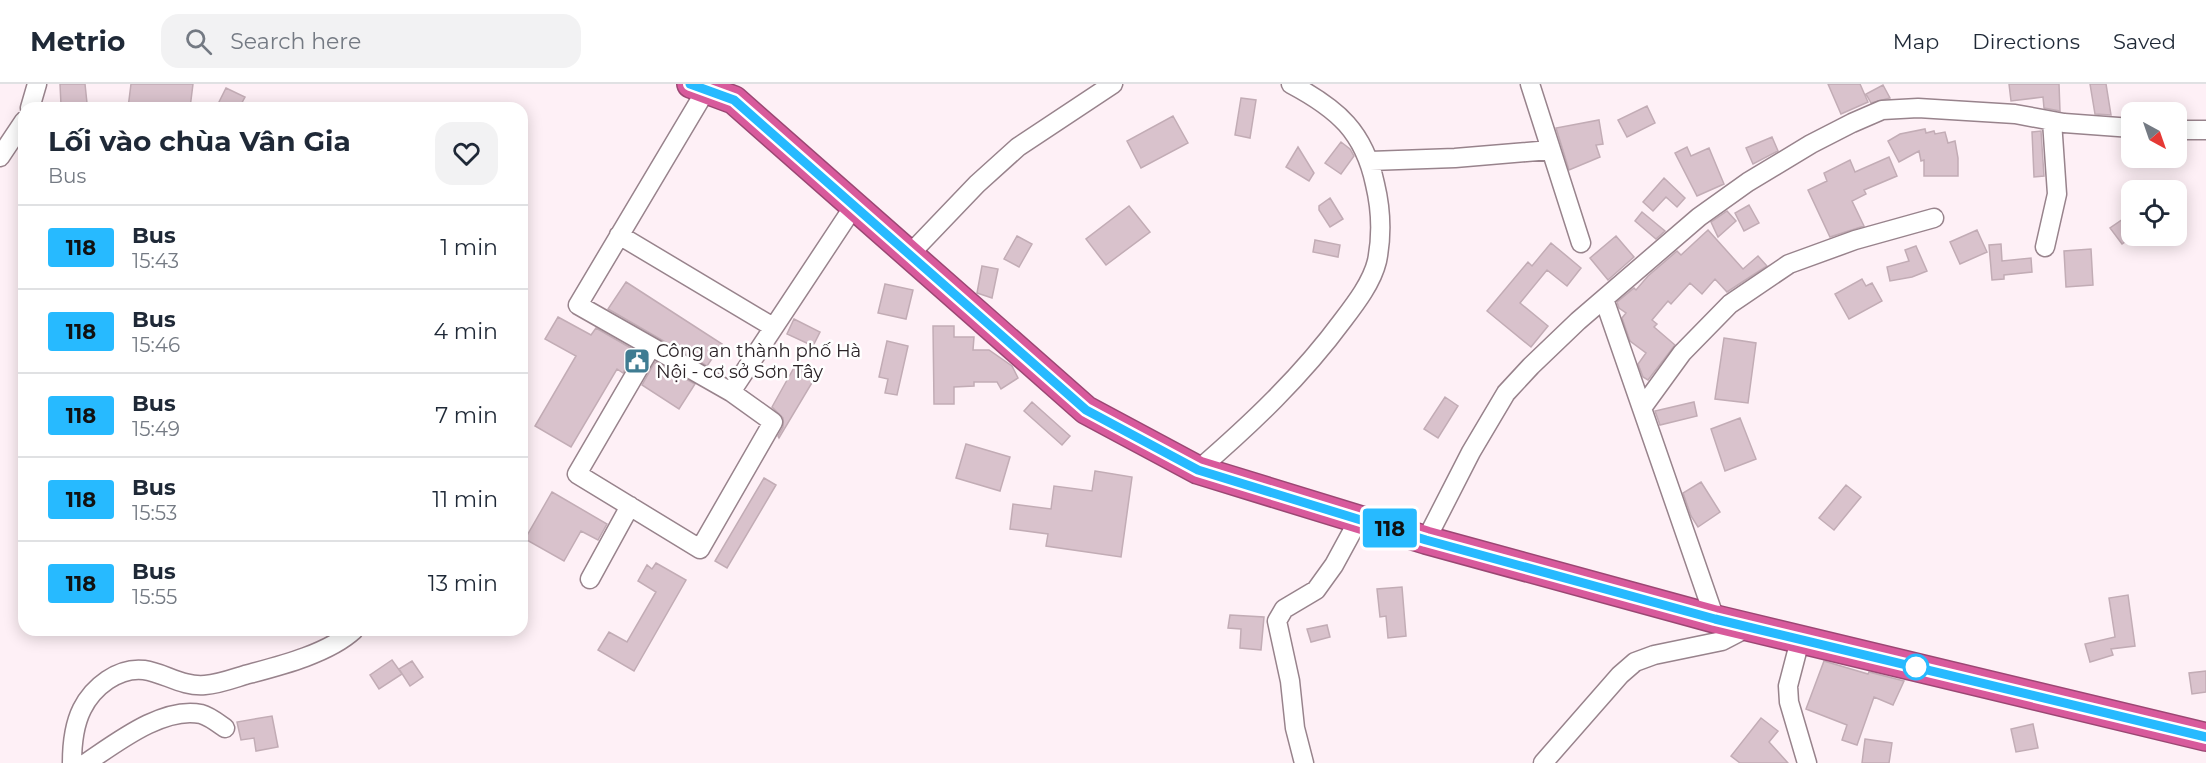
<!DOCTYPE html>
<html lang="en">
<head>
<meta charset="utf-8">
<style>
	:root { --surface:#fff; --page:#f2f2f3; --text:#1f2937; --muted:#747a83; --line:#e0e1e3 }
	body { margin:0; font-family:Montserrat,sans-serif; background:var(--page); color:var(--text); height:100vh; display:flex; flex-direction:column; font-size:22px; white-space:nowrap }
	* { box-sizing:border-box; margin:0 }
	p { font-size:20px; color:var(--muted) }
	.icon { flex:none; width:33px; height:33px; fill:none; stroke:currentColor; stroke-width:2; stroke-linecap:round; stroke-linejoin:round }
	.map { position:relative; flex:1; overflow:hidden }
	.drawer { position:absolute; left:18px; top:18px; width:510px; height:534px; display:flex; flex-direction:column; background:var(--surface); border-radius:18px; box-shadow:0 3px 15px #0003 }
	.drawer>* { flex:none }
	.badge { padding:0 12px; border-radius:4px; font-size:21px; line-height:39px }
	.needle { width:39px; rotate:140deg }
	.buttons { position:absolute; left:2121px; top:18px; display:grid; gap:12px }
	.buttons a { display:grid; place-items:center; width:66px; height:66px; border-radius:12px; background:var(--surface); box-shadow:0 3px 15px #0003; font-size:30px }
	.map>.badge { position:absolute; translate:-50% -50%; box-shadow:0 0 0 3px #fff }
	.round { display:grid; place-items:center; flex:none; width:63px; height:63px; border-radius:18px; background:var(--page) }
	.overview { display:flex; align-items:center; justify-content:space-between; height:102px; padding:0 30px }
	h1 { font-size:28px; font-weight:700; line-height:45px }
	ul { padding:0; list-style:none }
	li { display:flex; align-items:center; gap:18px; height:84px; padding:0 30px; border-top:2px solid var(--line) }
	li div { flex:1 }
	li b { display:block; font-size:22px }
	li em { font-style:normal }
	li .badge { min-width:66px; font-weight:700; text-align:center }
	header { display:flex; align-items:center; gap:36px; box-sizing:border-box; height:84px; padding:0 30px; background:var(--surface); border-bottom:2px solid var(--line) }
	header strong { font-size:28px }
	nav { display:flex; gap:33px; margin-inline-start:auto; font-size:21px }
	.search { width:420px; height:54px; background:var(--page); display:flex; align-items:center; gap:15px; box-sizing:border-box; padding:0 21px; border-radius:18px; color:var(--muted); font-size:22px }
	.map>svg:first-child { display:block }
	.building { fill:#d9c2cc; stroke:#c2acb5; stroke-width:1.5 }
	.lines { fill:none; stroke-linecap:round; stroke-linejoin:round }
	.minor-casing { stroke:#98838c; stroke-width:21 }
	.highway-casing { stroke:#9b4773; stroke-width:30 }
	.minor { stroke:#fff; stroke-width:18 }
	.highway { stroke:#d85a9c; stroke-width:27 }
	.line-casing { stroke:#fff; stroke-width:14 }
	.line { stroke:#27baff; stroke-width:9 }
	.stop-dot { fill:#fff; stroke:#27baff; stroke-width:3 }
	.labels { text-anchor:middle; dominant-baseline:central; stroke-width:5; stroke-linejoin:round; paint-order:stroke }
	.poi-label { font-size:18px; fill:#2b2327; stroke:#fff; text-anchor:start }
</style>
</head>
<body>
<header>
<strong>Metrio</strong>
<div class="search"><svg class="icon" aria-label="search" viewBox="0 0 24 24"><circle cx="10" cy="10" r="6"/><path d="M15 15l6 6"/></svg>Search here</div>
<nav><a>Map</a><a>Directions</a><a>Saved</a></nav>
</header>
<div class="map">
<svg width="2206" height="679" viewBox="0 0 2206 679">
	<rect width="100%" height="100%" fill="#fef0f6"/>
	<!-- building -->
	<path class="building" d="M60 0H85L87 19 61 21Z
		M131 0H193L190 24H128Z
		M1828 0H1860L1868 18 1841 30Z
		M2009 0H2059L2060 27 2044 24 2043 13 2011 17Z
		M2090 0H2106L2111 31 2095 30Z
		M1883 1 1890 14 1871 19 1866 10Z
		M226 4 245 13 239 24H216Z
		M1241 14 1256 16 1250 54 1235 51Z
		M1647 22 1655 39 1627 53 1618 36Z
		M1173 32 1188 59 1141 84 1127 57Z
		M1599 36 1603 60 1596 61 1600 73 1569 86 1556 44Z
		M1925 45 1926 49 1934 47 1935 50 1945 48 1948 59 1955 57 1958 74V92H1924V76L1921 77 1919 67 1899 78 1888 57 1900 50Z
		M2041 47 2044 92 2034 93 2032 48Z
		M1772 53 1778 67 1753 80 1746 64Z
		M1341 58 1350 65 1354 72 1341 90 1325 79Z
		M1298 63 1314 89 1309 97 1286 83Z
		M1687 63 1691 72 1709 64 1724 100 1697 112 1675 69Z
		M1889 73 1897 92 1864 106 1866 110 1852 117 1864 142 1830 153 1808 106 1827 97 1824 89 1850 76 1855 88Z
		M1664 94 1685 114 1677 123 1666 113 1653 127 1643 118Z
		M1330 114 1343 135 1330 143 1319 126V122Z
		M1749 121 1759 139 1744 147 1735 129Z
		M1129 122 1150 148 1106 181 1086 155Z
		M1727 127 1736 137 1718 153 1711 138Z
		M1642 128 1665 147 1656 155 1635 137Z
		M2132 129V153L2122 160 2110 144Z
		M1708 146 1743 185 1758 172 1767 182 1727 208 1715 195 1702 210 1690 199 1671 220 1668 217 1652 236 1657 240 1654 243 1675 261 1648 296 1643 293 1638 280 1646 269 1630 257 1622 234 1626 229 1619 224 1617 218 1634 204 1636 206 1648 192 1677 167 1681 171Z
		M1977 146 1987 168 1960 180 1950 158Z
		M1017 152 1032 160 1019 183 1004 175Z
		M1616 152 1634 173 1608 196 1590 174Z
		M1315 156 1340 161 1338 173 1313 168Z
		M1551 159 1581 184 1567 202 1547 186 1520 219 1548 242 1531 263 1487 227 1528 178 1532 182Z
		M2001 160 2002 177 2031 174 2032 188 2004 191V195L1992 196 1989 161Z
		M1916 162 1927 187 1912 193 1890 197 1887 183 1909 177 1905 166Z
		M2091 165 2093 201 2066 203 2064 167Z
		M982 182 998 185 992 214 977 209Z
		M1862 195 1866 202 1872 199 1882 217 1849 235 1835 210Z
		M626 198 722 260 707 282 608 225Z
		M885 200 913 206 906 235 878 229Z
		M558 233 591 251 596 244 636 267 623 289 617 285 571 363 535 342 576 272 545 255Z
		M794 235 820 248 813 262 787 250Z
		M933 242H954V253H974L973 266H989L1012 282 1018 294 1001 305 997 298H974V302L954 303V320H934Z
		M1724 254 1756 259 1748 319 1715 315Z
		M887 257 908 262 897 311 885 309 888 295 879 293Z
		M655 278 695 300 679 325 642 301Z
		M796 280 816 292 779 354 778 352 783 343V334L772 323Z
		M1445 313 1458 322 1438 354 1424 345Z
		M1032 318 1070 352 1062 361 1024 327Z
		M1694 318 1697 332 1660 341 1655 327Z
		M1740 334 1756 375 1725 387 1711 345Z
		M966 360 1010 373 1000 407 956 394Z
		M1095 387 1132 393 1121 473 1046 462 1048 450 1010 445 1013 420 1051 425 1054 402 1092 407Z
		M764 394 776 401 727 484 715 477Z
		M1701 398 1720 428 1698 443 1691 432 1683 409Z
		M1846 401 1861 413 1834 446 1819 434Z
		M552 408 607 440 598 456 581 447 564 477 525 455Z
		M656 479 686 496 634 587 598 566 609 548 627 558 656 508 638 497 647 481 652 485Z
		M1402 503 1406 552 1388 554 1386 532 1380 533 1377 505Z
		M2128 511 2135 562 2111 565 2113 571 2090 578 2085 560 2115 553 2109 514Z
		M1230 531 1264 533 1261 566 1240 564 1241 545 1228 544Z
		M1327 541 1330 553 1311 558 1307 545Z
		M392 576 402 590 379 605 370 591Z
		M412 577 423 593 410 602 399 585Z
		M1824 577 1868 590 1869 588 1904 597 1893 621 1874 613 1857 661 1842 656 1847 641 1806 625Z
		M2206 587V608L2192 610 2189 589Z
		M272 632 278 663 256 667 254 654 241 656 237 638Z
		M1761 634 1778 647 1769 658 1788 679H1740L1731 672Z
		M2033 640 2038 664 2016 668 2011 645Z
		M1865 655 1892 659 1889 679H1862Z"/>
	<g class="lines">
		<defs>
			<path id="minor" d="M1530 0 1581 159
				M30 24 37 0
				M2176 46H2206
				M0 73 24 37
				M1370 77 1455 74 1550 66
				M619 151 773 243
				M2045 163 2057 110 2052 37
				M909 171 977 100 1018 63 1113 0
				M1604 215 1715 535
				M651 263 577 390 700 465 773 338 731 308 578 221 706 6
				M731 308 854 122
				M1642 324 1682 269 1730 220 1789 180 1855 156 1934 134
				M1198 386C1251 340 1301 293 1343 236 1356 219 1372 198 1377 177 1382 152 1381 125 1375 100 1364 48 1338 25 1291 0
				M1426 456 1471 368 1506 309 1531 282 1578 237 1699 133 1748 98 1811 60 1852 39 1882 26 1918 24 2015 30 2064 39 2132 44
				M590 495 630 422
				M1800 556 1788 602 1789 618 1807 679
				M72 679C72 662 74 641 82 625 93 603 118 583 144 586 165 589 182 603 205 601 219 600 232 595 245 591 279 582 328 570 354 546
				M86 679C116 659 163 622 201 630 209 632 218 639 225 644
				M1304 679 1295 644 1290 597 1277 537 1284 525 1316 506 1334 481 1359 435
				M1543 679 1620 591 1635 578 1654 571 1722 557 1749 543"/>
			<path id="highway" d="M691 0 734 16 1086 326 1198 386 1426 456 1715 535 2206 653"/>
		</defs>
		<!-- minor casing -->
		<use href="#minor" class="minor-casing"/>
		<!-- highway casing -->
		<use href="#highway" class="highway-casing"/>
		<!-- minor -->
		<use href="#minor" class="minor"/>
		<!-- highway -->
		<use href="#highway" class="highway"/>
	</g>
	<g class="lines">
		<defs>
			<path id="line" d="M690 0 734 16 1086 326 1198 386 1426 456 1715 535 2206 653"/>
		</defs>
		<!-- line casing -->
		<use href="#line" class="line-casing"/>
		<!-- line -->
		<use href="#line" class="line"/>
	</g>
	<!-- icons -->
	<defs>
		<symbol id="civic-square" viewBox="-11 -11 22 22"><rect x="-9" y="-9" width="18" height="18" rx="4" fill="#3f7c92" stroke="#fff"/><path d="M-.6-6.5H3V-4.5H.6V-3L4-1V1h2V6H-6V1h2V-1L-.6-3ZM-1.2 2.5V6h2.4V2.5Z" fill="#fff"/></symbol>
	</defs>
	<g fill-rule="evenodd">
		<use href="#civic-square" x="622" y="262" width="30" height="30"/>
	</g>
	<!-- markers -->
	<circle class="stop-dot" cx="1916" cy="583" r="12"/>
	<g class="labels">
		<!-- poi labels -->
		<g class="poi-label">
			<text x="656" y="267">Công an thành phố Hà<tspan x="656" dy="21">Nội - cơ sở Sơn Tây</tspan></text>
		</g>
	</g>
</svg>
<div class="buttons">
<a><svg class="needle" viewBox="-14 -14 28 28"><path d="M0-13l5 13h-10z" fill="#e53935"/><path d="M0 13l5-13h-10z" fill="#747a83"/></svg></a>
<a><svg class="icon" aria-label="locate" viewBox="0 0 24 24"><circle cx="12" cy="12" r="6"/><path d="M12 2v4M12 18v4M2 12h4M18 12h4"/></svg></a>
</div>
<b class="badge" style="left:1390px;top:444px;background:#27baff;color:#111">118</b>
<section class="drawer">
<div class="overview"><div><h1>Lối vào chùa Vân Gia</h1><p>Bus</p></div><a class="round"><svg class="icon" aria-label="heart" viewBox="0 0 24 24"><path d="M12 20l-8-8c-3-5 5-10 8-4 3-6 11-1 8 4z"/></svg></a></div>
<ul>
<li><span class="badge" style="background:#27baff;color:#111">118</span><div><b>Bus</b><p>15:43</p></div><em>1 min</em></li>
<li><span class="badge" style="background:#27baff;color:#111">118</span><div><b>Bus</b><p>15:46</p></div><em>4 min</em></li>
<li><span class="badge" style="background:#27baff;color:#111">118</span><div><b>Bus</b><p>15:49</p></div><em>7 min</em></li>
<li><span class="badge" style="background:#27baff;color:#111">118</span><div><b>Bus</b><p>15:53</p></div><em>11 min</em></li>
<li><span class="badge" style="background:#27baff;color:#111">118</span><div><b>Bus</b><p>15:55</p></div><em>13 min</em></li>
</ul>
</section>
</div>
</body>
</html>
